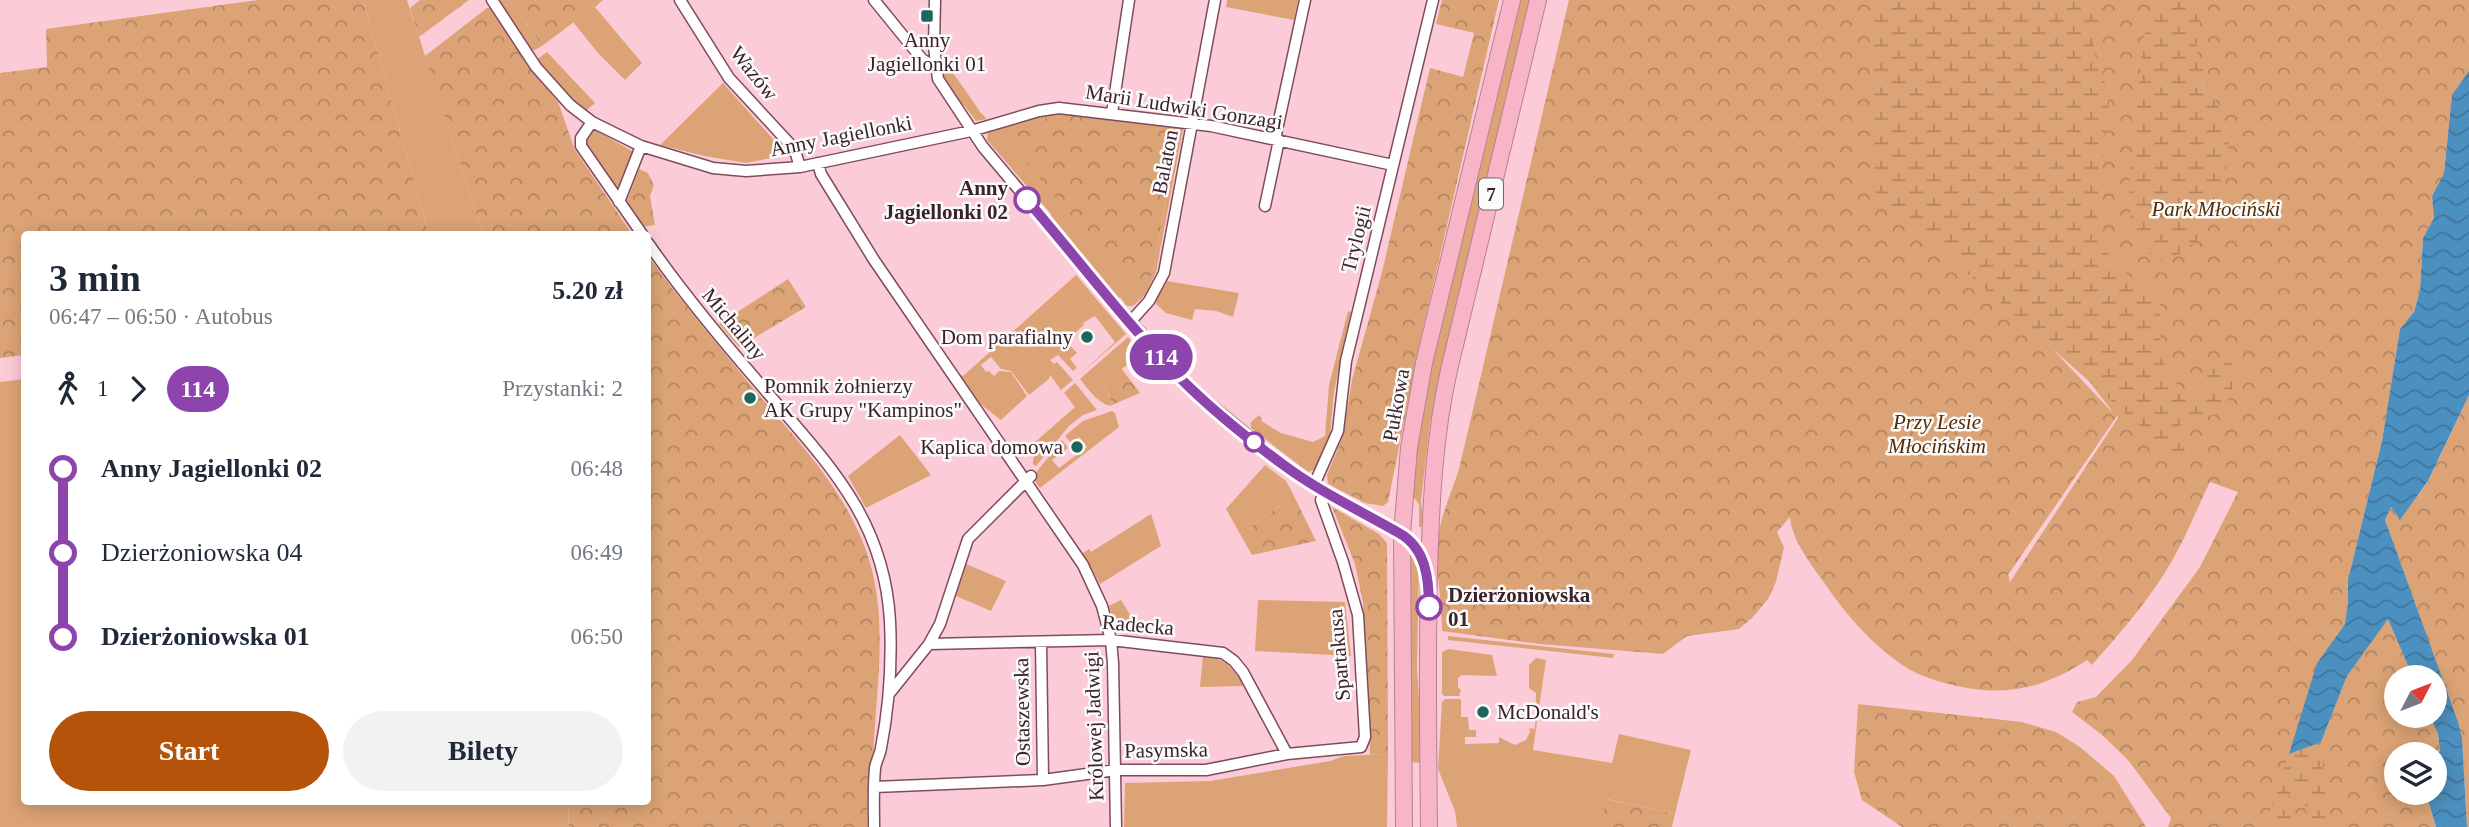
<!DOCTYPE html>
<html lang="pl">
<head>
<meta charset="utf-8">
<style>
	:root { --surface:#fff; --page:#f2f2f3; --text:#1f2937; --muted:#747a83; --accent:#b45309 }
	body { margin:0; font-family:Georgia,serif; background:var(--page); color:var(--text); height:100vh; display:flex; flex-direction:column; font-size:26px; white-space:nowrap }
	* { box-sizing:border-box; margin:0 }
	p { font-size:23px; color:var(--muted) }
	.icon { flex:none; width:38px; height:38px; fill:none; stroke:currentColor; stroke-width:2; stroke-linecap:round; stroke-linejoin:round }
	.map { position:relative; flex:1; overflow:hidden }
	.panel { position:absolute; left:21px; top:231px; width:630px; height:574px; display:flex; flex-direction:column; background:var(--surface); border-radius:7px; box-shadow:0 4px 18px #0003 }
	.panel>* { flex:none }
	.badge { padding:0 14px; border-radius:23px; font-size:24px; line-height:46px }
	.needle { width:46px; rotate:48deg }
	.controls { position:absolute; left:2384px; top:665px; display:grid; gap:14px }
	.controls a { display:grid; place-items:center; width:63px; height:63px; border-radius:50%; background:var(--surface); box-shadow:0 4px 18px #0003; font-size:35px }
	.map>.badge { position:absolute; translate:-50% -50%; box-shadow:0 0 0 4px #fff }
	.legs { display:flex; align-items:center; gap:10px; height:77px; padding:0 28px; font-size:23px }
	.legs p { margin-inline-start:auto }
	.summary { display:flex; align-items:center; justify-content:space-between; height:119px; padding:0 28px }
	h1 { font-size:38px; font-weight:800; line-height:52px }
	.primary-button { display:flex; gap:14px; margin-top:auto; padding:14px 28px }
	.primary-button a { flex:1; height:80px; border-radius:42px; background:var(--accent); color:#fff; font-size:28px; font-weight:800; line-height:80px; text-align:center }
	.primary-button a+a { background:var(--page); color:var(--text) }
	ul { padding:0 28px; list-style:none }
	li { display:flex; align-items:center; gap:24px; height:84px; font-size:26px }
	li i { display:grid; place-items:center; width:10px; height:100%; margin:0 9px; background:currentColor }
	li i::after { content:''; width:18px; height:18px; margin:-9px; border:5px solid; border-radius:50%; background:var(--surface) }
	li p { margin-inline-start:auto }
	li:first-child i { background:linear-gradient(#0000 50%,currentColor 0) }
	li:last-child i { background:linear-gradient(currentColor 50%,#0000 0) }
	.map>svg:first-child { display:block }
	.grass { fill:#dca476 }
	.forest { fill:url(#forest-crowns); fill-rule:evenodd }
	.wetland { fill:url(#wetland-marsh) }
	.water { fill:url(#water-waves) }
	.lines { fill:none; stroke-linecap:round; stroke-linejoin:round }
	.minor-casing { stroke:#7f4c5c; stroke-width:13 }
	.highway-casing { stroke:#b58290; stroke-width:18 }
	.minor { stroke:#fff; stroke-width:10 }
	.highway { stroke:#f7b5c7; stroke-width:16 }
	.line-1-casing { stroke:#fff; stroke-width:16 }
	.line-1 { stroke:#8e44ad; stroke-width:10 }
	.poi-dot { fill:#1e665b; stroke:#fbfbfb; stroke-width:2.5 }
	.stop-1-dot { fill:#fff; stroke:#8e44ad; stroke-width:3.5 }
	.labels { text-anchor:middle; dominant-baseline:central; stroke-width:5; stroke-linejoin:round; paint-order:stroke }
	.shield { fill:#fbfbfb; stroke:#746469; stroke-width:2 }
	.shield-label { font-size:19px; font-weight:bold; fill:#3a232a }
	.poi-label { font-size:21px; fill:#3a232a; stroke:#fbfbfb; text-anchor:end }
	.street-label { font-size:21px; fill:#3a232a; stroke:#fbfbfb }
	.stop-label { font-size:21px; font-weight:bold; fill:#3a232a; stroke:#fbfbfb; text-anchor:end }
	.park-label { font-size:21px; font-style:italic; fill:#532c01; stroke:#fbfbfb }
</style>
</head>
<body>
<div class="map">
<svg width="2469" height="827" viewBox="0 0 2469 827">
	<defs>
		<pattern id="forest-crowns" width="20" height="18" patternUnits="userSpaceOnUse" patternTransform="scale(1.75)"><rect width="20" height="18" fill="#dca476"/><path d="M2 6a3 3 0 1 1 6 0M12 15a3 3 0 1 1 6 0" fill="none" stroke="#b38561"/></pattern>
		<pattern id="wetland-marsh" width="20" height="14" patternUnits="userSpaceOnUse" patternTransform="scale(1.75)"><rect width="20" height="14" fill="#dca476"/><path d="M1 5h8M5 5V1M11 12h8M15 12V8" fill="none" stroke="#b38561"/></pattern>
		<pattern id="water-waves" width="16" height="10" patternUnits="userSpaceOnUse" patternTransform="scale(1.75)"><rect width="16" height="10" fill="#4c90bf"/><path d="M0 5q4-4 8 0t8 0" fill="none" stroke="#40759b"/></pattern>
	</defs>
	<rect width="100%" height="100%" fill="#fccbd8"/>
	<!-- grass -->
	<path class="grass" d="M363 0H407L483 234H429Z
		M499 0H510L542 46 531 52 499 4Z
		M589 0H603L595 7 642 63 625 80 598 53 573 22 594 7Z
		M1227 0H1298L1294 20 1226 7Z
		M1518 0H1533L1430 423 1421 501 1424 527H1419V504L1415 499 1409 498 1422 405Z
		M547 52 595 103 585 112 569 99 536 60Z
		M942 57 981 113 987 119 976 121 964 105 962 107 943 76Z
		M723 83 781 148 776 157 746 163 704 156 660 145Z
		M1049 114H1058L1001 133 1153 271 1179 127 1183 129 1156 272 1145 295 1133 306H1127L1120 297 1118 299 1048 217 1051 214 987 140 988 131 1032 117Z
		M593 129 634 152 618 193 585 146V139Z
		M1076 275 1126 334 1078 376 1115 342 1095 316 1083 323 1084 325 1066 341 1077 353 1070 359 1077 368 1073 371 1058 355 1050 360 1054 364 1057 362 1073 380 1061 390 1050 375 1049 379 1029 395 1011 371 1001 369 991 357 981 365 986 372 989 371 994 376 999 371 1011 372 1027 396 1001 420 979 403 959 374 963 376Z
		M1167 281 1239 293 1233 317 1216 311 1195 309 1192 320 1166 313 1156 304V300Z
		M1348 311 1351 312 1334 392 1330 435 1314 470 1308 472 1251 428V422L1259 415 1262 418 1261 421 1281 433 1313 442 1325 436 1329 385Z
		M1128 337 1141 353 1105 383 1112 406C1098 404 1089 390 1080 379Z
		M24 379V802H568L569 827H0V382Z
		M1075 383 1097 410 1083 415 1069 426 1036 466 1033 464 1034 443 1075 407 1064 393Z
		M1112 411 1115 413 1119 427 1040 488 1033 478 1034 475 1062 440 1068 448 1052 460 1059 468 1087 447 1079 437 1071 443 1065 436 1083 421Z
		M900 435 931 475 866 508 848 476Z
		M1265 465 1286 481 1294 496 1240 534 1226 509Z
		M1151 514 1161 546 1100 584 1083 553 1089 549 1091 552Z
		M1412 547 1419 561 1417 667 1423 763 1409 762 1408 551Z
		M966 564 1006 581 991 611 956 596Z
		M1121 600 1141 632 1139 635 1117 632 1109 606Z
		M1258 600 1345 602 1351 656 1255 651Z
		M1448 636 1614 654 1613 658 1448 640Z
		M1448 649 1492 655 1497 676 1462 675 1458 678V688L1461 690 1459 696H1444L1442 694V652Z
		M1203 655C1223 657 1235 669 1244 686L1200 687Z
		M1536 658 1546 660 1533 750 1612 763 1619 734 1691 750 1675 814 1607 799 1601 827H1457L1455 811 1438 769 1442 702 1445 699H1461V717H1468L1469 730H1476V737H1465V744L1499 743V737L1515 745 1526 740 1530 732 1529 728 1535 729 1536 693 1529 688V665Z
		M1388 754 1387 827H1124L1125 783 1210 781 1330 761 1344 756Z"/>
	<!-- forest -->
	<path class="forest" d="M258 0H363L429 234H24V355L0 358V73L47 67 46 29Z
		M420 0H469L419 37 410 8Z
		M510 0H589L594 7 542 46Z
		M1442 0H1499L1421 338 1388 502 1383 506 1365 503 1328 484 1327 475 1342 439 1352 380 1382 272 1430 68 1463 77 1474 33 1436 24Z
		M1569 0H2469V71L2452 96 2444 173 2432 196 2434 218 2423 238 2420 291 2414 312 2400 329 2382 441 2348 580V602L2345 624 2317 663 2321 742 2347 676 2388 618 2413 677H2396V716H2430L2438 734 2440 751 2434 758V754H2396V793H2426L2436 827H2168L2171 818 2128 760 2101 734 2072 712 2077 702 2096 697 2132 660 2200 567 2238 492 2210 482C2197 508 2187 535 2172 561 2150 599 2121 632 2092 665L2087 660C2040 691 1999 698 1945 683 1930 679 1913 673 1901 664 1871 643 1848 617 1827 587 1814 568 1791 540 1790 517L1777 532 1784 547 1776 582 1768 599 1752 618 1739 629 1687 636 1663 654 1540 644 1442 631C1442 597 1433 560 1440 527 1444 508 1453 488 1459 469ZM2017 311 2070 357 2112 411H2111ZM2117 416 2118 418 2010 582 2008 575Z
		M487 8H490L534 73 558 102 575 150 632 234H483L425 56Z
		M1058 114 1108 118 1179 127 1153 271 1146 285 1137 293 1000 132Z
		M639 169 648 173 654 185 650 196 655 225 641 227 627 201Z
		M648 256C682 303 720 347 757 393 807 452 864 510 876 590 885 647 875 703 873 760L868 773 867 827H569L568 802H648Z
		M788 279 806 307 739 347 719 324Z
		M1121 368 1140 393 1112 405 1105 383Z
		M2469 395V827H2467L2462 738 2385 520 2390 506 2400 519 2428 482Z
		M1294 496 1316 541 1252 555 1240 534Z
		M1332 507 1379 534 1387 543 1388 754 1370 755 1363 602 1355 564Z
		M1858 704 2022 722 2056 732 2080 747 2114 776 2146 827H1902L1862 800 1854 772Z
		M1606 799 1675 814 1672 827H1601Z"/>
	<!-- wetland -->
	<path class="wetland" d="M1865 0H2105L2093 48 2110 97 2105 130 2095 239 2130 277 2150 288 2160 304V357L2184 396 2206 391 2207 373 2224 359 2239 368 2224 413 2205 416 2179 426 2180 444 2192 460 2168 451 1873 190 1870 10Z
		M2155 0H2207L2202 9 2196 49 2210 89 2230 130 2223 198 2203 235 2170 262 2153 258 2131 230 2129 181 2144 36Z
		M2321 742 2328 827H2309L2302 789 2288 794 2293 812 2291 827H2273L2267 820 2289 754Z"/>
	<!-- water -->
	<path class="water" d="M2469 71V395L2428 481 2400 520 2391 507 2385 520 2458 722 2462 738 2467 827H2436L2426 793H2434V758L2440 751 2438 734 2430 716H2434V677H2413L2388 619 2347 676 2321 742 2289 754 2317 663 2345 624 2348 602V580L2382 441 2400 329 2414 312 2420 291 2423 238 2434 218 2432 196 2444 173 2452 95Z"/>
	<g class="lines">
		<defs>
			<path id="minor" d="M492 0 536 67 570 105 592 122 641 146 713 168 746 171 800 167 971 131 1039 111 1059 108 1211 126 1393 165
				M680 0 729 78 789 143 796 154 800 167
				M874 0 922 59 935 67
				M935 0 934 47 938 79 983 147 1116 305 1188 386 1285 466 1324 491 1408 538 1419 550 1425 570
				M1112 113 1129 0
				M592 122 581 138V146L642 234
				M1275 139 1305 0
				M818 163 821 174 874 260 1083 565 1102 606 1111 640 1113 663 1116 827
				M619 202 641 146
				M1265 206 1279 140
				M648 243C682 292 720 338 760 384 824 460 884 515 890 621 892 663 889 707 881 748 880 755 876 761 875 768 873 788 874 808 874 827
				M1131 321 1149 301 1164 273 1215 0
				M1314 485 1338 431 1346 361 1433 0
				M1041 643 1043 780
				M929 644 1111 640 1223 653 1234 661 1243 672 1287 754
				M889 694 929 644 940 624 968 539 1031 476
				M875 787 1043 780 1116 770H1206L1287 754 1361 747 1365 737 1358 615 1343 562 1321 500 1324 491"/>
			<path id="highway" d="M1404 827 1402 534 1409 448 1424 363 1512 0
				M1429 827C1428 742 1427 657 1429 571 1431 504 1434 437 1449 370L1538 0"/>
		</defs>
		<!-- minor casing -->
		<use href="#minor" class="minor-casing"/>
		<!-- highway casing -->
		<use href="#highway" class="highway-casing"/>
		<!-- minor -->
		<use href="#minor" class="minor"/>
		<!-- highway -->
		<use href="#highway" class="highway"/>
	</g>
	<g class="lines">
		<defs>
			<path id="line-1" d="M1027 200C1077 258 1126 323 1179 377 1211 409 1248 439 1285 466 1320 492 1361 511 1399 533 1426 548 1429 579 1429 607"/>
		</defs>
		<!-- line-1 casing -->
		<use href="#line-1" class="line-1-casing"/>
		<!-- line-1 -->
		<use href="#line-1" class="line-1"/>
	</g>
	<!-- markers -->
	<g class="poi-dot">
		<rect x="920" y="9" width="14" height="14" rx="3.5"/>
		<circle cx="1087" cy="337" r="7"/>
		<circle cx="750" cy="398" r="7"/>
		<circle cx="1077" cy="447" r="7"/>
		<circle cx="1483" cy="712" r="7"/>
	</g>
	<g class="stop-1-dot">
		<circle cx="1027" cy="200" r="12"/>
		<circle cx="1254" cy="442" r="9"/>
		<circle cx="1429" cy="607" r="12"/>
	</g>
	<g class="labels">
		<!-- shield labels -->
		<rect class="shield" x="1479" y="178.5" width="24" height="31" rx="5"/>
		<g class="shield-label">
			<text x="1491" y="194">7</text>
		</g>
		<!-- poi labels -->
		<g class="poi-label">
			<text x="927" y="40" text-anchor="middle">Anny<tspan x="927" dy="24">Jagiellonki 01</tspan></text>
			<text x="1073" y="337">Dom parafialny</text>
			<text x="764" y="386" text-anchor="start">Pomnik żołnierzy<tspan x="764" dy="24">AK Grupy "Kampinos"</tspan></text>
			<text x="1063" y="447">Kaplica domowa</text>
			<text x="1497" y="712" text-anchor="start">McDonald's</text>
		</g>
		<!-- street labels -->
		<g class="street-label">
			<text transform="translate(754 73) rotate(51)">Wazów</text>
			<text transform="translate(1184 107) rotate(9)">Marii Ludwiki Gonzagi</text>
			<text transform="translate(841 136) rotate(-11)">Anny Jagiellonki</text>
			<text transform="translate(1165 162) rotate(-79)">Balaton</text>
			<text transform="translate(1356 239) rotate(-76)">Trylogii</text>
			<text transform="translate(734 324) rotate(50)">Michaliny</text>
			<text transform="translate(1396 405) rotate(-80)">Pułkowa</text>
			<text transform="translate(1138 625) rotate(5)">Radecka</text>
			<text transform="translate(1339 655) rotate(-95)">Spartakusa</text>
			<text transform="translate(1022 712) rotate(-91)">Ostaszewska</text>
			<text transform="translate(1094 726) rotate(-92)">Królowej Jadwigi</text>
			<text transform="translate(1166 750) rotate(-1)">Pasymska</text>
		</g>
		<!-- stop labels -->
		<g class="stop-label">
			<text x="1008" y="188">Anny<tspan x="1008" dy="24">Jagiellonki 02</tspan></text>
			<text x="1448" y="595" text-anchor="start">Dzierżoniowska<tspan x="1448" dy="24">01</tspan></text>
		</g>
		<!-- park labels -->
		<g class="park-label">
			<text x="2216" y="209">Park Młociński</text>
			<text x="1937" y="422">Przy Lesie<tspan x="1937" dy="24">Młocińskim</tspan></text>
		</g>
	</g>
</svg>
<div class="controls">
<a><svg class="needle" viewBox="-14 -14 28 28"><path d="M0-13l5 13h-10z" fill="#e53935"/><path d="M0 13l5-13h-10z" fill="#747a83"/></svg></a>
<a><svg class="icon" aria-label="layers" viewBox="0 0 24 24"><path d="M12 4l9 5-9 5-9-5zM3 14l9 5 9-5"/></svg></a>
</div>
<b class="badge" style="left:1161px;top:357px;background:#8e44ad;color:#fff">114</b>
<section class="panel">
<div class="summary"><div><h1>3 min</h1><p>06:47 – 06:50 · Autobus</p></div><b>5.20 zł</b></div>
<div class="legs"><svg class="icon" aria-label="walk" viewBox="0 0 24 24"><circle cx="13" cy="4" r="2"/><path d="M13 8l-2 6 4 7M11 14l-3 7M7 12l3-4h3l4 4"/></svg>1<svg class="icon" aria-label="forward" viewBox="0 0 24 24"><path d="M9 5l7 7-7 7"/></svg><b class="badge" style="background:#8e44ad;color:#fff">114</b><p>Przystanki: 2</p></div>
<ul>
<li><i style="color:#8e44ad"></i><b>Anny Jagiellonki 02</b><p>06:48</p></li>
<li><i style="color:#8e44ad"></i><span>Dzierżoniowska 04</span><p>06:49</p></li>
<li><i style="color:#8e44ad"></i><b>Dzierżoniowska 01</b><p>06:50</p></li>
</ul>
<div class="primary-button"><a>Start</a><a>Bilety</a></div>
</section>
</div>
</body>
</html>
